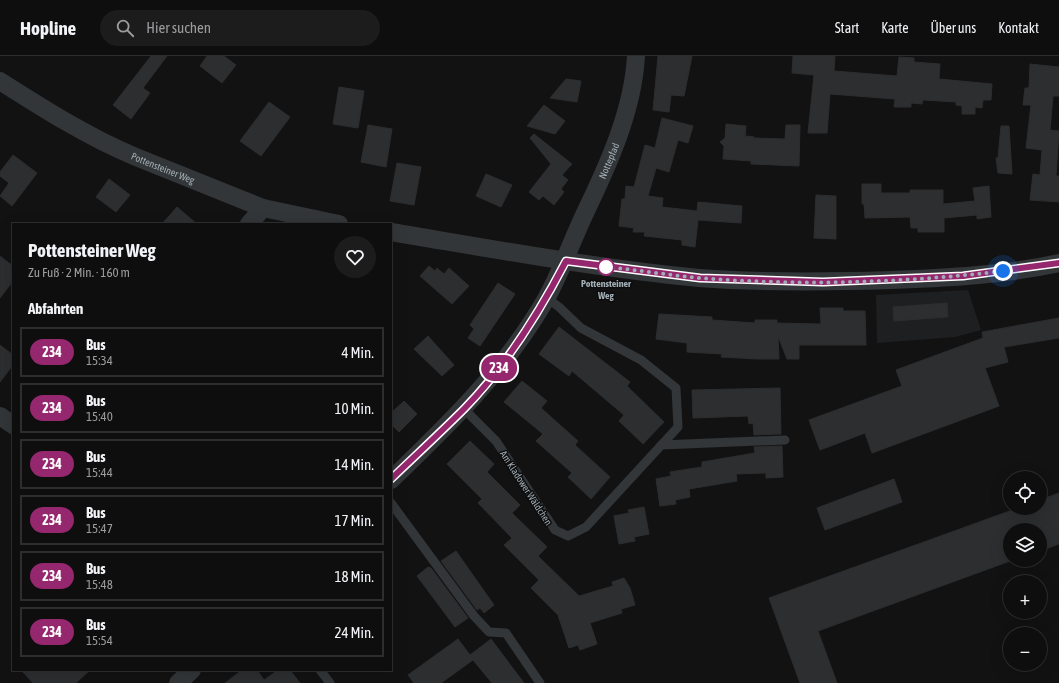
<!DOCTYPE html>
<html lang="de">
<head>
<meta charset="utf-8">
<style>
	:root { --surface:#0e0e0e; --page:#1c1c1c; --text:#f1f3f6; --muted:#9b9c9e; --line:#2e2e2e }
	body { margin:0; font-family:"Asap Condensed",sans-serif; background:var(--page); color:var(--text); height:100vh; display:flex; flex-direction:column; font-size:15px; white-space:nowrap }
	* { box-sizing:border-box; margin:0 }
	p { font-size:13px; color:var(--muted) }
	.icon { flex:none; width:22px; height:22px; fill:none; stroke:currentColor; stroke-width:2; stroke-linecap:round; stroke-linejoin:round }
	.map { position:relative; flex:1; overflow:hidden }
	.panel { position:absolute; left:12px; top:167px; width:380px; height:448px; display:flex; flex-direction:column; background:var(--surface); border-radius:0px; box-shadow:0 4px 16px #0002,0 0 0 1px var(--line) }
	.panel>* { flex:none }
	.badge { padding:0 8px; border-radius:13px; font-size:14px; line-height:26px }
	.tools { position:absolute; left:1003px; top:415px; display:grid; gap:8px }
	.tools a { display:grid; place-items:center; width:44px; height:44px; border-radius:50%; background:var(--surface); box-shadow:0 4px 16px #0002,0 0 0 1px var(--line); font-size:20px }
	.you { position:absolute; width:20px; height:20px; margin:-10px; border:3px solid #fff; border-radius:50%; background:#1a73e8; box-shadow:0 0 0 6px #1a73e833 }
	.map>.badge { position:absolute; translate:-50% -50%; box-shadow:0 0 0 2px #fff }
	h2 { padding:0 16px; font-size:15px; line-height:36px }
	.round { display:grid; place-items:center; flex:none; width:42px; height:42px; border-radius:21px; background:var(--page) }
	.head { display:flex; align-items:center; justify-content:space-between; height:68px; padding:0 16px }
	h1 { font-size:19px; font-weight:700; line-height:30px }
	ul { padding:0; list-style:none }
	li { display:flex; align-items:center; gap:12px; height:50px; margin:0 8px 6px; padding:0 8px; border:2px solid var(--line); border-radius:0px }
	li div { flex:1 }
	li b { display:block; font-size:15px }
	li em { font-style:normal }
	li .badge { min-width:44px; font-weight:700; text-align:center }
	header { display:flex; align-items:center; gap:24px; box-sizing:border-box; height:56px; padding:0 20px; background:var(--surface); border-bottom:1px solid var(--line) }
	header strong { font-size:19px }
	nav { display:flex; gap:22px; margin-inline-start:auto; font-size:14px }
	.search { width:280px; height:36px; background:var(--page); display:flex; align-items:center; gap:10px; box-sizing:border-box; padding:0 14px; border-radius:22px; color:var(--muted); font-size:15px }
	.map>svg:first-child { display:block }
	.built { fill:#1e1f20 }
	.building { fill:#2c2e30; stroke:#2c2d2f }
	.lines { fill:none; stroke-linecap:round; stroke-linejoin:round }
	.service { stroke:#323638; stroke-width:9 }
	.minor { stroke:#323638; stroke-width:18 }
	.line-casing { stroke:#fff; stroke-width:9 }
	.line { stroke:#95276e; stroke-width:6 }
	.walk { stroke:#a2aeb5; stroke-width:4; stroke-dasharray:0 7.2 }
	.stop-dot { fill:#fff; stroke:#95276e; stroke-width:2 }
	.labels { text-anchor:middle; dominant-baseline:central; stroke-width:3; stroke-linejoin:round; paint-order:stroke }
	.street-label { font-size:10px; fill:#a2aeb5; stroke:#0d0d0e }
	.stop-label { font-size:10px; font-weight:bold; fill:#a2aeb5; stroke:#0d0d0e }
</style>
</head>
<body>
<header>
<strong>Hopline</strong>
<div class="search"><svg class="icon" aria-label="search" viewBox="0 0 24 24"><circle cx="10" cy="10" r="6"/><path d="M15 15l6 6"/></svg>Hier suchen</div>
<nav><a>Start</a><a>Karte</a><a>Über uns</a><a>Kontakt</a></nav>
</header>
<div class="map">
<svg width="1059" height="627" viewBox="0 0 1059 627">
	<rect width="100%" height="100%" fill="#121213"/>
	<!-- built -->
	<path class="built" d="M968 234 981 274 955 281 877 287 876 239Z"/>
	<!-- building -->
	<path class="building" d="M151 0H167L143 32 150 37 131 63 113 49Z
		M207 0H224L236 9 222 27 200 10Z
		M658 0H692L684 40 671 39 669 56 653 54Z
		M793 0H835L834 15 897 20 899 1 914 2V6L940 8 939 23 992 28 991 44H983L982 52 975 51V58H962V50L956 49V46L923 44 922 48 911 47V51H894L895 43 830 38 827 77H808L814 19 792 17Z
		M1030 8 1059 11V40H1053L1050 74 1059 75 1056 120H1059V146L1030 144 1033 118 1040 119 1042 94 1026 92 1031 49H1023L1025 32H1029Z
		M566 23 581 25 577 46 550 42Z
		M339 31 364 35 358 72 333 68Z
		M269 46 290 61 261 100 240 85Z
		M544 49 565 65 555 78 527 70Z
		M662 62 693 70 688 87 678 84 669 116 656 112 648 140 663 142 662 151 697 155 698 146 742 150 741 167 698 164 695 191 682 189V184L644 180 645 176H633L634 172 619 170 622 143H625L626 130 634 131 645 89 655 92Z
		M726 68 746 70 745 80 754 81V82L785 83 786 69H800L799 110 751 108V105L723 103 724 90 720 86 725 82Z
		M368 69 392 73 386 111 361 106Z
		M1001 70H1009L1012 118 998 117 996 102H998Z
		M534 78 572 108 562 119 568 124 561 133 564 136 554 149 543 140 539 144 529 136 551 108 530 82Z
		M13 99 37 117 12 150 0 140 9 127 0 120V116Z
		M397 107 421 111 414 149 390 145Z
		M486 118 512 129 501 151 476 140Z
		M109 123 130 139 116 156 96 141Z
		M862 128H881V137H910V134H943V148L975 145 973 132 989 130 991 161 977 163V159L944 162V176H918V172H911L910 161 865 162 864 148H862Z
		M816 139 836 140V183L814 182Z
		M177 151 197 168H162Z
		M0 200 13 210V225L0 242Z
		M429 210 435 215 437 212 444 218 449 212 469 230 452 248 420 220Z
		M498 227 515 238 480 290 468 282 474 273 470 269Z
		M947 247 948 261 894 265 893 251Z
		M820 252H843V255H865L866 289H799V303H787L778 280 779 303H757L721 301 722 298 687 296V287L656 283 659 258 712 261V264L755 267V264H777V267L821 268Z
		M1059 262V282L1004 291 1008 306 985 312 999 350 872 397 865 377 820 394 809 364 902 330 896 314 983 282 982 276Z
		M559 271 630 326 627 330 664 366 643 388 619 365 624 359 572 315 569 320 539 298Z
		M428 280 454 309 442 320 414 293Z
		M0 289 13 299V309L0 326Z
		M522 325 547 345 541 352 578 385 575 389 610 421 591 443 568 421 572 417 536 385 543 378 504 346Z
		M780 332 781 378 754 379 753 367 749 368 748 360 693 362 692 334Z
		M404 345 417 358 399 376 391 368V357Z
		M470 385 494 408 487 416 520 449 512 457 547 491 538 500 579 540 613 530 612 526 624 522 630 532 635 549 621 553 622 557 590 567 597 588 580 594 578 589 569 592 558 559 531 532 539 524 504 489 512 482 478 447 482 443 447 408Z
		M782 390 783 421 766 422V417L736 418 737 425 689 433 690 441 675 444 676 448 660 450 656 423 671 420 670 416 702 411V406L755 397 754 391Z
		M894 423 902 446 825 474 817 452Z
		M1059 437V488L1040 495V474H1010V505L818 575 837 627H800L769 542 1018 452H1040V444Z
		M644 451 649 478 634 481 635 485 619 488 614 460 629 457 628 454Z
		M456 495 494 549 484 557 480 552 477 554 441 505Z
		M428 511 431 512 468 562 455 571 417 520Z
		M458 583 470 599 491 583 524 627H492L473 604 441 627H414L408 619Z
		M21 614H90L76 627H33Z
		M242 614H257L264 624 278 614H290L300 627H225Z"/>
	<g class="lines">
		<!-- service -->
		<path class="service" d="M464 353 496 385 555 474 568 480 586 471 678 371 676 332 641 304 581 272 559 251 547 242
			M661 389 785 384
			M391 447 474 560 489 576 506 577 540 627
			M320 614 330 627"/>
		<!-- minor -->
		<g class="minor">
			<path id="s1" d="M0 25C44 53 88 81 136 101L263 152 339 168"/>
			<path d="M249 168 263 152"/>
			<path d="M391 176C493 193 595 212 699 222 763 227 827 226 891 224 947 222 1004 219 1059 207"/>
			<path d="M0 360 13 369"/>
			<path id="s2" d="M391 424C450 367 505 314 546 243 562 214 572 184 586 155 609 107 633 54 636 0"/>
			<path d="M178 627 192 614"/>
		</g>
	</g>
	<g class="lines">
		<defs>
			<path id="line" d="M391 423C415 400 440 377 464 353 506 310 538 259 566 205L700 222 823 226 963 220 1059 207"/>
		</defs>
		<!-- line casing -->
		<use href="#line" class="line-casing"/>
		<!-- line -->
		<use href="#line" class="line"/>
		<!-- walk -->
		<path class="walk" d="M606 211C637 214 668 219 699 222 800 230 903 227 1003 215"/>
	</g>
	<!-- markers -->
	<circle class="stop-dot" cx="606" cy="211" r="8"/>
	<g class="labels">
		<!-- street labels -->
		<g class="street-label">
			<text stroke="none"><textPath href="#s2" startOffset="391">Nottepfad</textPath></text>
			<text stroke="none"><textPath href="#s1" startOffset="185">Pottensteiner Weg</textPath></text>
			<text transform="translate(526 432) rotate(57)">Am Kladower Wäldchen</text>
		</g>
		<!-- stop labels -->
		<g class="stop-label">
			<text x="606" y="227">Pottensteiner<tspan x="606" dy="12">Weg</tspan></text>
		</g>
	</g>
</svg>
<div class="tools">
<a><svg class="icon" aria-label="locate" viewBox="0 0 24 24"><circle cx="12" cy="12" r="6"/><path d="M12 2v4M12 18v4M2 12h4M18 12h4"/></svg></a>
<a><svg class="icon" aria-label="layers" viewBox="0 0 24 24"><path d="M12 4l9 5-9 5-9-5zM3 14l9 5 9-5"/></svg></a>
<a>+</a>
<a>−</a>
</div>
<div class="you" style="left:1003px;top:215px"></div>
<b class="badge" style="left:499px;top:312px;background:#95276e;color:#fff">234</b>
<section class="panel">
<div class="head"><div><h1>Pottensteiner Weg</h1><p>Zu Fuß · 2 Min. · 160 m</p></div><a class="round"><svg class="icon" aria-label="heart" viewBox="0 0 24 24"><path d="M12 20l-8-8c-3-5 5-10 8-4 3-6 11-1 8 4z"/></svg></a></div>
<h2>Abfahrten</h2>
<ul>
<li><span class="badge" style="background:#95276e;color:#fff">234</span><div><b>Bus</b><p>15:34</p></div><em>4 Min.</em></li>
<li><span class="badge" style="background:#95276e;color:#fff">234</span><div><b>Bus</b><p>15:40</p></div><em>10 Min.</em></li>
<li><span class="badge" style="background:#95276e;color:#fff">234</span><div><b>Bus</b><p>15:44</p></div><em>14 Min.</em></li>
<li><span class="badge" style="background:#95276e;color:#fff">234</span><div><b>Bus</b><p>15:47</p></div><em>17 Min.</em></li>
<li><span class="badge" style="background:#95276e;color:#fff">234</span><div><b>Bus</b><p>15:48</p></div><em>18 Min.</em></li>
<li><span class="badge" style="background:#95276e;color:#fff">234</span><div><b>Bus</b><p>15:54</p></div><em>24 Min.</em></li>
</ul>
</section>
</div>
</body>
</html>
